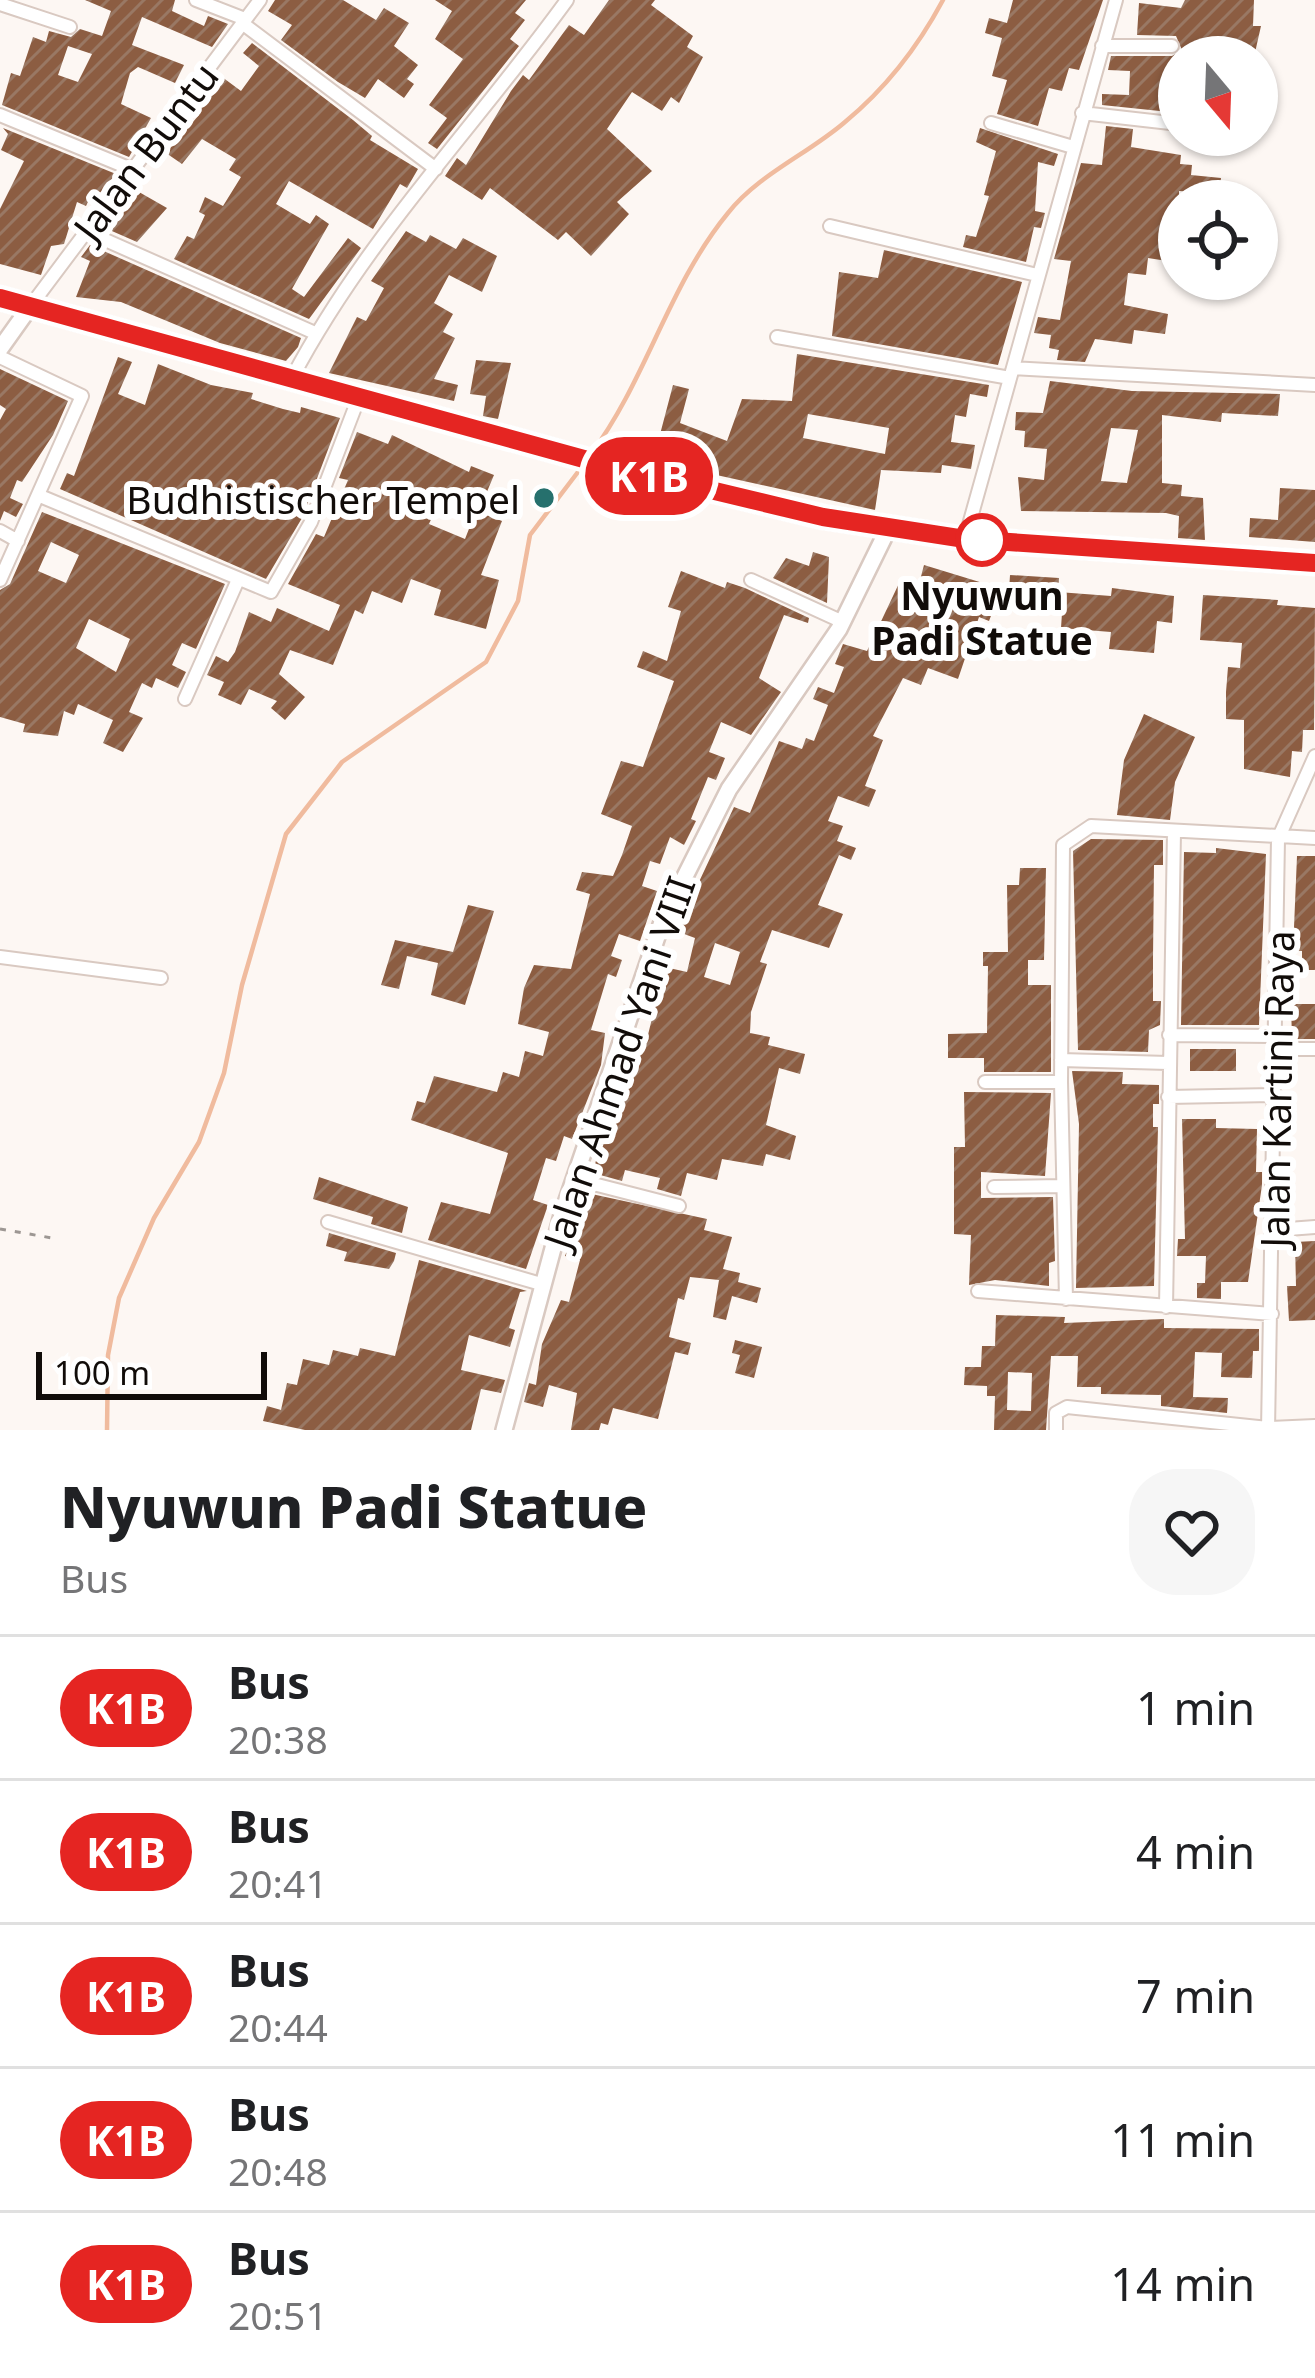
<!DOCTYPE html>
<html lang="en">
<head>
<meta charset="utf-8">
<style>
	:root { --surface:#fff; --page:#f6f6f6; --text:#202124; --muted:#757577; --line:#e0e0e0 }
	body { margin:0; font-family:"Noto Sans",sans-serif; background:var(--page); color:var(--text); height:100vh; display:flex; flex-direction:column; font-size:45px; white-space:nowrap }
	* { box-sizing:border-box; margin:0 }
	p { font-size:39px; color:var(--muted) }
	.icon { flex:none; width:66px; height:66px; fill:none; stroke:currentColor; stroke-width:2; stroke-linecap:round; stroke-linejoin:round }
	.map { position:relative; height:1430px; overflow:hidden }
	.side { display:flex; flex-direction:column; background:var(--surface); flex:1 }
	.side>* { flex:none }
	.badge { padding:0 24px; border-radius:39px; font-size:42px; line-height:78px }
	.needle { width:78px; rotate:161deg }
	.controls { position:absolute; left:1158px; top:36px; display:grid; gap:24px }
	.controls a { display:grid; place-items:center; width:120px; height:120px; border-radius:50%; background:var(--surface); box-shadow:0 3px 9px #0004; font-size:60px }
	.scale { position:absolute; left:36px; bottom:30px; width:231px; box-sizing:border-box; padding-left:12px; border:6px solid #110c09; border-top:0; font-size:33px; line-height:42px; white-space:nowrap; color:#110c09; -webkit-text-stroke:9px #fff; paint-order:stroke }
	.map>.badge { position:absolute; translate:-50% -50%; box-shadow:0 0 0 6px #fff }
	.round { display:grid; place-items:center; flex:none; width:126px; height:126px; border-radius:48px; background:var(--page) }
	.headline { display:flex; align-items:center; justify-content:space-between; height:204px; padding:0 60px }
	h1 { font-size:57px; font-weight:800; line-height:90px }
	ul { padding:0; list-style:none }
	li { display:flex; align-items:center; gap:36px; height:144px; padding:0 60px; border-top:3px solid var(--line) }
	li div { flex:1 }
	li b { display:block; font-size:45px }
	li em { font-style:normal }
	li .badge { min-width:132px; font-weight:700; text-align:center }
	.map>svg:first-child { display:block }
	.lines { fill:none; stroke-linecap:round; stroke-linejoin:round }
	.stream { stroke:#f0bb9e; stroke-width:4.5 }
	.building { fill:url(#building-hatch); fill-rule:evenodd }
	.minor-casing { stroke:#d9c9c1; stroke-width:16 }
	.tertiary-casing { stroke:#d9c9c1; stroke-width:20 }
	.trunk-casing { stroke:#d9c9c1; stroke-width:26 }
	.path { stroke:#9d9793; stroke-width:3; stroke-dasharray:6 9; stroke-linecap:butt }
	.minor { stroke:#fff; stroke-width:12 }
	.tertiary { stroke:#fff; stroke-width:15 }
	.trunk { stroke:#fff; stroke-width:21 }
	.line-casing { stroke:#fff; stroke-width:27 }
	.line { stroke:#e52522; stroke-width:18 }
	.poi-dot { fill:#26706d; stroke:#fff; stroke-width:4.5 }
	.stop-dot { fill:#fff; stroke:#e52522; stroke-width:6 }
	.labels { text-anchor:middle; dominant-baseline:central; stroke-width:12; stroke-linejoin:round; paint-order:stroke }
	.street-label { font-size:39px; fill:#110c09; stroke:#fff }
	.poi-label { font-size:39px; fill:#110c09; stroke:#fff; text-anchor:end }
	.stop-label { font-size:39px; font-weight:bold; fill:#110c09; stroke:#fff }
</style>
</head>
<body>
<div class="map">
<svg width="1315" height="1430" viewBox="0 0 1315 1430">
	<defs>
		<pattern id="building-hatch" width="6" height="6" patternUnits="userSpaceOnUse" patternTransform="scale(3)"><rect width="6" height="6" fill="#8c5d42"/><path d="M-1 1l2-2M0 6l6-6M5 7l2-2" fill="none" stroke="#997864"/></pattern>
	</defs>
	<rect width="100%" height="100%" fill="#fdf7f3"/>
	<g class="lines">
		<!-- stream -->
		<path class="stream" d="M591 454C647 379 668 286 728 213 759 174 808 154 845 122 885 89 919 45 943 0
			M107 1430 108 1355 119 1298 154 1218 199 1142 224 1073 242 985 286 834 342 762 486 662 518 601 530 535 581 468"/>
	</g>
	<!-- building -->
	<path class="building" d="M85 0H175L172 11 204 26 208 16 228 24 212 47 142 17 132 45 184 65 175 83 138 67 130 73 121 104 151 118 129 157 2 105 11 73 20 76 33 37 46 42 49 31 71 37 80 29 102 36 111 11ZM68 46 92 54 78 82 58 75Z
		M275 0H343L376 20 384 8 409 23 394 46 418 65 407 79 414 84 404 98 378 79 365 98 338 82 281 40 292 25 268 11Z
		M435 0H526L515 13 525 20 510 39 519 46 437 149 428 143 447 118 429 105 463 59 435 39 452 11Z
		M609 0H655L651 5 693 36 687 47 703 57 679 103 671 97 662 111 632 92 607 129 652 171 617 202 629 214 591 256 566 232 558 240 490 188 482 200 445 176 457 158 466 165 511 91 523 75 529 80 569 25 584 35Z
		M1013 0H1103L1079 70 1069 68 1062 91 1049 88 1038 126 997 114 1007 80 992 76 1002 38 985 33 989 18 1007 23Z
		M1185 0H1254L1253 26H1261L1254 57H1179V113L1102 105V94L1129 95 1130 71 1108 70 1111 56H1172L1182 50 1176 36 1137 35 1139 3 1181 8Z
		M252 43 353 120 372 136 370 140 418 169 407 188 400 184 373 229 289 181 276 204 310 224 316 215 329 224 292 289 304 297 348 238 361 248 309 319 174 259 187 236 194 239 205 215 199 212 205 197 223 206 241 177 229 170 236 159 202 139 182 164 166 153 199 115 191 109 218 74 241 91 259 66 243 53Z
		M1106 126 1133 129 1131 147 1181 155 1180 164 1192 165 1191 175 1221 178 1219 194 1179 191V249L1169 248 1167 261 1148 258 1146 275 1128 273 1124 305 1168 314 1165 334 1134 330 1132 344 1095 339 1085 362 1057 360 1059 350 1049 348 1051 335 1034 333 1038 317 1060 320 1071 261 1054 259 1081 163 1102 165Z
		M3 128 116 174 99 194 93 191 86 206 77 202 64 244 51 246 41 275 0 264V209L24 161 1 150 8 134Z
		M980 128 1058 154 1054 166 1038 162 1035 211 1045 213 1041 228 1034 227 1026 262 963 247 966 235 976 237 989 196 984 195 996 151 976 142Z
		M132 188 167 208 137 242 105 228Z
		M406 231 426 242 430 235 456 249 463 238 497 256 482 292 449 275 434 303 453 314 443 332 455 338 434 379 458 385 454 401 329 373 357 317 366 321 384 288 371 281Z
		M90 245 301 338 298 347 286 361 220 343 121 302 76 297 90 261 81 257Z
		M884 250 1022 282 998 365 832 336 839 272 878 278Z
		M797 354 989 385 987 397 970 394 966 417 955 415 951 442 975 445 971 469 942 465 941 473 881 470 875 510 653 461 673 385 689 389 680 423 727 441 742 399 792 401ZM808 414 889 428 885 454 803 438Z
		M118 357 132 362 118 394 145 405 158 364 211 385 253 393 251 399 283 409 300 413 301 407 340 418 302 518 266 579 60 489 67 473 74 476Z
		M476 360 511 363 498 419 483 416 486 396 470 394Z
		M0 369 68 401 53 435 22 482 17 480 10 498 23 504 16 517 4 511 0 521V420L6 409 0 405Z
		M1050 381 1132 391 1280 394 1278 416 1222 413 1221 422 1162 415V483L1182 485 1181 496 1203 498 1205 540 1178 538 1179 516 1166 513 1021 511 1018 477 1044 480 1047 449 1024 447 1025 431 1015 430 1016 412 1043 413ZM1111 428 1138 430 1127 483 1101 481Z
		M357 432 388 444 392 435 469 472 471 466 494 475 481 506 444 491 429 524 465 539 476 511 502 521 481 575 499 580 486 629 434 615 441 590 411 579 402 603 372 591 363 614 355 610 333 665 290 650 279 674 305 697 285 720 271 708 277 701 249 689 241 705 218 695 224 682 207 675 216 656 228 662 235 652 249 612 271 622 277 608 329 631 340 605 288 584 316 534 324 537 348 480 339 478Z
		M1280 488 1315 490V542L1249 537 1250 518 1278 520Z
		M42 512 225 584 196 649 182 643 172 665 186 672 178 688 156 678 152 688 142 683 129 712 143 718 123 752 103 743 113 720 78 704 74 715 64 711 58 736 23 732 25 724 0 717V590L10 584ZM51 542 79 555 66 583 38 571ZM89 619 130 639 116 672 76 648Z
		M813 552 829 557 827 603 773 578 786 558 809 566Z
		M924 565 1009 591 1010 575 1059 578 1058 592 1111 596 1112 588 1174 596 1172 623 1157 621 1154 653 1109 649 1111 632 1061 628 1062 613 994 608 989 621 979 617 958 679 928 668 921 685 903 678 873 736 883 740 865 786 876 790 869 807 838 796 828 821 843 826 837 841 856 848 851 860 839 855 818 905 843 914 829 948 772 930 760 962 767 964 751 1012 750 1033 770 1037 768 1045 805 1054 800 1074 779 1068 766 1125 796 1136 790 1160 766 1154 763 1166 722 1159 717 1180 687 1173 681 1196 657 1189 660 1178 625 1170 622 1181 593 1173 603 1131 613 1133 621 1101 615 1100 636 1037 647 1039 656 1002 648 1000 653 987 663 989 669 968 687 972 695 938 676 931 734 807 750 813 779 741 802 749 806 738 814 741 828 705 813 699 818 687 834 693 844 667 835 664 843 644 867 651 902 577 919 584ZM715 943 740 952 730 985 704 977Z
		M681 571 725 588 727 582 745 588 809 618 808 623 784 615 759 678 781 692 751 735 721 722 709 752 725 758 716 780 708 777 691 819 696 821 684 845 670 837 660 864 650 861 642 886 657 891 640 941 619 934 611 956 622 960 616 977 608 974 591 1030 605 1033 601 1065 572 1139 564 1136 556 1161 546 1158 533 1200 548 1205 526 1269 428 1240 441 1202 490 1214 508 1153 411 1120 417 1101 425 1103 434 1076 497 1092 503 1072 519 1077 525 1051 543 1056 549 1032 518 1024 524 988 534 965 571 969 590 894 576 890 582 872 613 876 622 855 632 826 601 814 621 761 643 767 674 681 637 667 643 651 667 661 681 611 668 607Z
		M1203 595 1278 600 1277 605 1315 608 1314 730H1303L1302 752 1292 751 1290 777 1244 769V720L1226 719V692L1228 667 1240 668 1242 643 1200 640Z
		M1144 714 1195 737 1175 782 1170 820 1117 815 1124 760Z
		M1091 839 1163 840V865H1154L1153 958V1001H1161L1160 1025 1149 1030 1148 1052 1078 1050 1073 851Z
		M1216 848 1266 854 1259 1025H1181L1184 852 1216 853Z
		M1297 856H1315V970H1302V951H1293Z
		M1020 868H1046L1044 960H1028V985H1051V1072H984V1058H948V1034L987 1033 988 966H983V952H1008L1007 885H1019Z
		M468 905 494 911 465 1005 431 995 438 963 407 956 399 989 381 985 395 940 453 952Z
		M1291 1004H1315V1039H1292Z
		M1190 1049H1236V1071H1190Z
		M1072 1071 1123 1072 1122 1084 1159 1085V1104H1153V1127H1158L1154 1286 1076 1288 1079 1124Z
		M964 1092 1051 1093 1045 1176 981 1172V1198L1053 1197 1055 1261 1049 1263V1286L995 1280 969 1285 971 1235 954 1234V1147H965Z
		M1182 1119H1216V1128L1257 1129 1256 1172H1262V1185L1248 1282H1221V1299L1197 1298V1283H1205L1206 1256H1177L1178 1239H1185Z
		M319 1177 408 1207 402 1233 371 1224 373 1217 313 1199Z
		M587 1193 707 1219 704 1230 732 1237 723 1269 740 1273 738 1282 761 1288 757 1303 732 1296 726 1320 713 1317 719 1280 690 1277 684 1300 678 1298 669 1337 691 1343 688 1355 675 1352 658 1419 613 1408 608 1425 601 1423 599 1430H571L577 1393 549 1385 543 1407 524 1402 529 1383 536 1385 542 1344 561 1300 569 1302 580 1260 565 1256Z
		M329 1233 396 1253 394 1261 389 1269 344 1261 347 1252 326 1246Z
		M1315 1241V1320L1289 1321 1287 1286H1296L1295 1242Z
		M419 1260 527 1291 520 1292 509 1328 515 1330 510 1347 469 1335 461 1370 505 1380 501 1393 481 1389 471 1430H305L263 1421 267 1406 281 1410 287 1383 297 1385 303 1359 329 1365 333 1350 358 1356 360 1348 395 1356Z
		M996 1315 1065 1317 1064 1323 1164 1319V1328L1259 1329V1351H1253L1252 1378 1221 1377 1222 1353 1195 1352 1193 1397 1228 1398 1227 1413 1161 1406V1395L1101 1394V1387H1077L1078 1356H1051L1046 1430H994L995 1396H987V1386L964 1385 965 1367H981L982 1346H995ZM1008 1372 1032 1373 1031 1411 1007 1410Z
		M735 1340 762 1347 754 1378 735 1373 740 1355 732 1353Z"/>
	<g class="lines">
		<defs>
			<path id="minor" d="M196 0 245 19
				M0 4 70 27
				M242 23 436 169
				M1102 46H1172
				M1082 113 1179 124
				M0 115 131 169
				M991 123 1073 147
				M830 226 1037 275
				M85 231 315 333
				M32 304 260 0
				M777 337 1010 378
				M0 357 82 396 0 580
				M1013 368 1315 385
				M292 378C365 239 475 127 567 0
				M40 496 271 592 311 522 359 397
				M0 531 18 541
				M965 539 1116 0
				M751 580 843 622
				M185 699 237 582
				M0 957 161 978
				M1169 1035 1276 1036
				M1276 1049H1315
				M1061 1060 1168 1063
				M985 1082H1061
				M1168 1097 1276 1095
				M574 1179 679 1206
				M994 1187 1062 1186
				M328 1222 541 1284
				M1275 1230 1315 1227
				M978 1291 1272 1314
				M1066 1299 1061 1082 1063 845 1091 826 1315 838
				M1166 1307 1174 832
				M1056 1430V1413L1067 1407 1268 1428 1315 1426
				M1268 1430 1278 839 1315 756"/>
			<path id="tertiary" d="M0 349 32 304
				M504 1430 562 1215 662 922 729 789 839 629 888 529"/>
			<path id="trunk" d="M0 298 602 464 823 517 965 539 1315 563"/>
		</defs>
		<!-- minor casing -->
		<use href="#minor" class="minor-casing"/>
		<!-- tertiary casing -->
		<use href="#tertiary" class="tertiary-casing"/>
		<!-- trunk casing -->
		<use href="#trunk" class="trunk-casing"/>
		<!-- path -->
		<path class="path" d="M0 1229 58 1239"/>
		<!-- minor -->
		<use href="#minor" class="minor"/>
		<!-- tertiary -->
		<use href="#tertiary" class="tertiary"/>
		<!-- trunk -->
		<use href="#trunk" class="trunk"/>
	</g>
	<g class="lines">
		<defs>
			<path id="line" d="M0 298 602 464 823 517 965 539 1315 563"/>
		</defs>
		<!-- line casing -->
		<use href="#line" class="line-casing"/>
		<!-- line -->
		<use href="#line" class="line"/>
	</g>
	<!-- markers -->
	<circle class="poi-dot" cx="544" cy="498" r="12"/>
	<circle class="stop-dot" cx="982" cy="540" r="24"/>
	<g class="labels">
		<!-- street labels -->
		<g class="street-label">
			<text transform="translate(145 151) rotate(-53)">Jalan Buntu</text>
			<text transform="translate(618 1062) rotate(-71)">Jalan Ahmad Yani VIII</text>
			<text transform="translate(1276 1089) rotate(-89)">Jalan Kartini Raya</text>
		</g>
		<!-- poi labels -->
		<g class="poi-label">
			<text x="520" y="498">Budhistischer Tempel</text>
		</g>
		<!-- stop labels -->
		<g class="stop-label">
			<text x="982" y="594">Nyuwun<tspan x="982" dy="45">Padi Statue</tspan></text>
		</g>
	</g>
</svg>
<div class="controls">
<a><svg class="needle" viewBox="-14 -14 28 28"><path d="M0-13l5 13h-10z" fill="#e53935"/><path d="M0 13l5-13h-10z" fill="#757577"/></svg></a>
<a><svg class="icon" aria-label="locate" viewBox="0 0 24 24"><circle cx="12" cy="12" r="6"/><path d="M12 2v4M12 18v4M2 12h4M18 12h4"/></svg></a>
</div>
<div class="scale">100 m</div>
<b class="badge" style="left:649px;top:476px;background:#e52522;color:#fff">K1B</b>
</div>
<section class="side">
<div class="headline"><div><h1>Nyuwun Padi Statue</h1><p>Bus</p></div><a class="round"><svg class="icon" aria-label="heart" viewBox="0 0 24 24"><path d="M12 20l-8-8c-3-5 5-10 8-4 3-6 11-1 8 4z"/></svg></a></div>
<ul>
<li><span class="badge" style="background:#e52522;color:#fff">K1B</span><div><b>Bus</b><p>20:38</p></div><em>1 min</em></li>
<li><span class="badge" style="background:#e52522;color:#fff">K1B</span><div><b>Bus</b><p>20:41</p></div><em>4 min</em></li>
<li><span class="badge" style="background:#e52522;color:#fff">K1B</span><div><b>Bus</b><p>20:44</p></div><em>7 min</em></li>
<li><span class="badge" style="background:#e52522;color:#fff">K1B</span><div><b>Bus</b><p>20:48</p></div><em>11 min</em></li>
<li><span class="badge" style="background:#e52522;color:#fff">K1B</span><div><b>Bus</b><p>20:51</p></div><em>14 min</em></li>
</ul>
</section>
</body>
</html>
